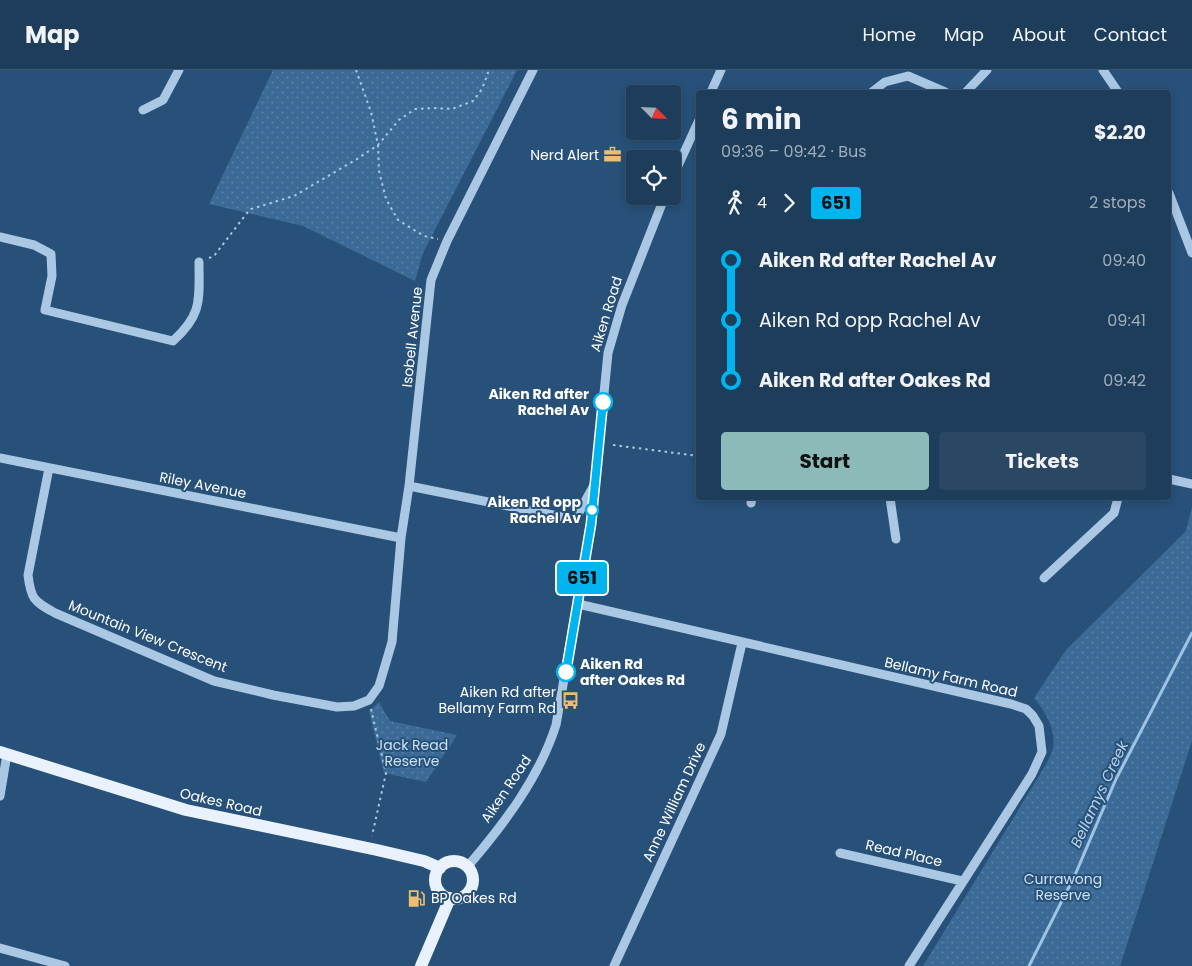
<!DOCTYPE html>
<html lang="en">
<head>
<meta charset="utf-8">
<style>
	:root { --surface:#1d3d5b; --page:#2a4864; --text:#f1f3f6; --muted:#a0aebb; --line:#3b5671; --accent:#8bbbb9 }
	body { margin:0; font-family:Poppins,sans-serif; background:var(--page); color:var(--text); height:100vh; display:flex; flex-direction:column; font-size:19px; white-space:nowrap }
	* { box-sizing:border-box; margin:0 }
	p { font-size:16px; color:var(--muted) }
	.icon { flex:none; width:28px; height:28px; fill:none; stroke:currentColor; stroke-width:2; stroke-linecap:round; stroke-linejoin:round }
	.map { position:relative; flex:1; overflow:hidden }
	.side { position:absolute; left:696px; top:20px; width:475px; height:410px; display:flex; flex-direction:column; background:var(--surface); border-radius:5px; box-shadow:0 2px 8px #0003,0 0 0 1px var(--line) }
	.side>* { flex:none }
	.badge { padding:0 10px; border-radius:4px; font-size:18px; line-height:32px }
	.needle { width:32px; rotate:114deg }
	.tools { position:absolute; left:626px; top:15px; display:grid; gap:10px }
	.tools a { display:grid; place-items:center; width:55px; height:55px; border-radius:5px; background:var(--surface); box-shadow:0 2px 8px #0003,0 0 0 1px var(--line); font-size:25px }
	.map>.badge { position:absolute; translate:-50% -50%; box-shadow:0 0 0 2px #fff }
	.legs { display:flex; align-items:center; gap:8px; height:55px; padding:0 25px; font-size:16px }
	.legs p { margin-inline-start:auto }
	.headline { display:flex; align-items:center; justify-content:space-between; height:85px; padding:0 25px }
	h1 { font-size:28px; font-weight:700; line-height:38px }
	.action { display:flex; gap:10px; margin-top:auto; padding:10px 25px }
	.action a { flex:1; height:58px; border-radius:5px; background:var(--accent); color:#111; font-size:20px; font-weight:700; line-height:58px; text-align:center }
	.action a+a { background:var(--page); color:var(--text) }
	ul { padding:0 25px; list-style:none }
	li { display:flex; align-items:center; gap:18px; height:60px; font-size:19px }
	li i { display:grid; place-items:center; width:8px; height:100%; margin:0 6px; background:currentColor }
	li i::after { content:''; width:12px; height:12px; margin:-6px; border:4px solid; border-radius:50%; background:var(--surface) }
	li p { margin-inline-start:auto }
	li:first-child i { background:linear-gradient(#0000 50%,currentColor 0) }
	li:last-child i { background:linear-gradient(currentColor 50%,#0000 0) }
	header { display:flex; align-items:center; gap:30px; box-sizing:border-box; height:70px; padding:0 25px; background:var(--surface); border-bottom:1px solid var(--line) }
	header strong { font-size:24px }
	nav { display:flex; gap:28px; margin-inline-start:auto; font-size:18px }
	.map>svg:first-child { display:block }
	.park { fill:url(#park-dots) }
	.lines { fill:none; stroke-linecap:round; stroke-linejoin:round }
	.stream { stroke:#9ec3e3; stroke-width:3 }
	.path { stroke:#aac8e3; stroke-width:2; stroke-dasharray:2.5 4; stroke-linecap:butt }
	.minor { stroke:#aac8e3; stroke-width:9 }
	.major { stroke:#e9f2fc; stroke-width:12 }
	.line-1-casing { stroke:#fff; stroke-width:11 }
	.line-1 { stroke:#00b5ef; stroke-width:8 }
	.stop-1-dot { fill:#fff; stroke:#00b5ef; stroke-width:2.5 }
	.labels { text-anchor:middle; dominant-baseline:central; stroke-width:4; stroke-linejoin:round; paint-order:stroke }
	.poi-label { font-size:14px; fill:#fff; stroke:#275179; text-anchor:end }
	.street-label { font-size:14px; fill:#fff; stroke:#275179 }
	.stop-label { font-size:14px; font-weight:bold; fill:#fff; stroke:#275179; text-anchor:end }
	.park-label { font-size:14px; fill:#cce0f3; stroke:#275179 }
	.water-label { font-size:15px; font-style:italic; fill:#b5d1eb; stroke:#275179 }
</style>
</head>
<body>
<header>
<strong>Map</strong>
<nav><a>Home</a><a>Map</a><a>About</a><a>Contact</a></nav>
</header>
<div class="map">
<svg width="1192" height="896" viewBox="0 0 1192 896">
	<defs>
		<pattern id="park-dots" width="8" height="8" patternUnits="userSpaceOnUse" patternTransform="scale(1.25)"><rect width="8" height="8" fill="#3b6a96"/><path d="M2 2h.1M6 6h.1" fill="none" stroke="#5880a6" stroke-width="1.8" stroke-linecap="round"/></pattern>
	</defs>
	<rect width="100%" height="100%" fill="#275179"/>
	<!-- park -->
	<path class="park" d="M273 0H517L423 183 415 211 303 156 209 134Z
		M1192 437V671L1120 896H923L1039 706C1043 699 1049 690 1052 682 1058 663 1046 642 1034 628L1066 580 1186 461Z
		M379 632 390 651 457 665 426 712 384 703 369 641Z"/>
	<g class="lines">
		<!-- stream -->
		<path class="stream" d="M1029 896 1075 805 1116 709 1192 563"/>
		<!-- path -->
		<path class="path" d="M356 0 371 42 378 75 379 101 386 129 398 150 424 166 438 169
			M209 188 214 186 247 143 251 139 294 126 357 89 378 75 399 50 415 39 433 38 452 39 473 31 482 19 488 3 487 0
			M613 375 699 386
			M371 639 386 703 372 766"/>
		<!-- minor -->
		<path class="minor" d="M1103 0 1118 22
			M711 22 721 0
			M872 22 885 12 908 6 945 22
			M966 22 987 0
			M143 40 163 30 179 0
			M672 109 699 50
			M1169 123 1192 183
			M0 167 34 175 51 184 52 206 45 240 173 271C203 244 199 229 199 192
			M0 388 401 468
			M49 398 28 505C31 530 34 531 55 543L214 611 273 625 337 637 354 636 369 630 379 616 392 572 401 468 409 416 431 210 447 171 533 0
			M1169 409 1192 414
			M409 416 573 449 578 444 593 417
			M890 428 896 469
			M751 433 752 428
			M1044 508 1114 443 1118 428
			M578 534 1011 634 1026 639 1033 646 1039 656 1042 682 1032 704 909 896
			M0 726 7 684
			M840 783 962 811
			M468 796C504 754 539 708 556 655L591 454 608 283 622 235 665 126
			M0 878 65 896
			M614 896 721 664 742 573"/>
		<!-- major -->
		<path class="major" d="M0 682 186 740 377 780 424 791 440 798
			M435 810a19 19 0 1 1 38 0a19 19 0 1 1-38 0Z
			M421 896 450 828"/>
	</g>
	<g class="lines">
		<defs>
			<path id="line-1" d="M566 602 591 454 603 332"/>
		</defs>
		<!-- line-1 casing -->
		<use href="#line-1" class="line-1-casing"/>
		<!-- line-1 -->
		<use href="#line-1" class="line-1"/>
	</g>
	<!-- icons -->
	<defs>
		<symbol id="office-bare" viewBox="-9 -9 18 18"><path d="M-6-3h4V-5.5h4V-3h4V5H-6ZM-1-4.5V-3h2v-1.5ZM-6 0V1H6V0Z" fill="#ebbe70" stroke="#275179" stroke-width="2.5" paint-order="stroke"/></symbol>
		<symbol id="bus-bare" viewBox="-9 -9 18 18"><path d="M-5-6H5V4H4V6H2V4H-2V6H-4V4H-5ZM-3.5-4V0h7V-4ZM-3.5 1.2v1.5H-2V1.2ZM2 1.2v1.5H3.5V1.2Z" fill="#ebbe70" stroke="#275179" stroke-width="2.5" paint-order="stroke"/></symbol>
		<symbol id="fuel-bare" viewBox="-9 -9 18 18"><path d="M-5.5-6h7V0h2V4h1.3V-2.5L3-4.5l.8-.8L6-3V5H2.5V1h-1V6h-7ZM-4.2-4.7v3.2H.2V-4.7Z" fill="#ebbe70" stroke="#275179" stroke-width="2.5" paint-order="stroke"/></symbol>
	</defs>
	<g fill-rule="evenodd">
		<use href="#office-bare" x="600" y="72" width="25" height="25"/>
		<use href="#bus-bare" x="558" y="618" width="25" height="25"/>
		<use href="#fuel-bare" x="404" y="816" width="25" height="25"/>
	</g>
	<!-- markers -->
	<g class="stop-1-dot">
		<circle cx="603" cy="332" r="9"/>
		<circle cx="592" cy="440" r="6"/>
		<circle cx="566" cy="602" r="9"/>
	</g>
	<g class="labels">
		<!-- poi labels -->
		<g class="poi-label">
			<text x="599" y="85">Nerd Alert</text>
			<text x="556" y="622">Aiken Rd after<tspan x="556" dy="16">Bellamy Farm Rd</tspan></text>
			<text x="431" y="828" text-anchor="start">BP Oakes Rd</text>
		</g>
		<!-- street labels -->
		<g class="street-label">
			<text transform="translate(606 244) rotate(-73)">Aiken Road</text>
			<text transform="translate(412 267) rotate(-84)">Isobell Avenue</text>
			<text transform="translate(203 415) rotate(11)">Riley Avenue</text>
			<text transform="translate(148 566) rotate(22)">Mountain View Crescent</text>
			<text transform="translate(951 607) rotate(13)">Bellamy Farm Road</text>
			<text transform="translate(506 719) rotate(-56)">Aiken Road</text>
			<text transform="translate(221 732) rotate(13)">Oakes Road</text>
			<text transform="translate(674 732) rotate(-65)">Anne William Drive</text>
			<text transform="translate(904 783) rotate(13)">Read Place</text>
		</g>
		<!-- stop labels -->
		<g class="stop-label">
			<text x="589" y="324">Aiken Rd after<tspan x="589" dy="16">Rachel Av</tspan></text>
			<text x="581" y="432">Aiken Rd opp<tspan x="581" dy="16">Rachel Av</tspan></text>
			<text x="580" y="594" text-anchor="start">Aiken Rd<tspan x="580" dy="16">after Oakes Rd</tspan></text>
		</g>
		<!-- park labels -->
		<g class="park-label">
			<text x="412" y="675">Jack Read<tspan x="412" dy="16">Reserve</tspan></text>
			<text x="1063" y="809">Currawong<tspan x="1063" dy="16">Reserve</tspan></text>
		</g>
		<!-- water labels -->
		<g class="water-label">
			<text transform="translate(1099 724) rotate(-65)">Bellamys Creek</text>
		</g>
	</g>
</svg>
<div class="tools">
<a><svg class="needle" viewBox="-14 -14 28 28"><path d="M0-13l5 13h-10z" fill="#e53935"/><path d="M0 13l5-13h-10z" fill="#a0aebb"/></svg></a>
<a><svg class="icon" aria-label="locate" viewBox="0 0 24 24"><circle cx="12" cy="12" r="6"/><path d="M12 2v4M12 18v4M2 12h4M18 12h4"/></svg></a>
</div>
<b class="badge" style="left:582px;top:508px;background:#00b5ef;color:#111">651</b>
<section class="side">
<div class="headline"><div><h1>6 min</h1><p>09:36 – 09:42 · Bus</p></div><b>$2.20</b></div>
<div class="legs"><svg class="icon" aria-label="walk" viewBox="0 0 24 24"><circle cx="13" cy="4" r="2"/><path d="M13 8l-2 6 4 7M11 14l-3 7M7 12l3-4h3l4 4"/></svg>4<svg class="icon" aria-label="forward" viewBox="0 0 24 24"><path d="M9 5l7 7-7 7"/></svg><b class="badge" style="background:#00b5ef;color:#111">651</b><p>2 stops</p></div>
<ul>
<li><i style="color:#00b5ef"></i><b>Aiken Rd after Rachel Av</b><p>09:40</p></li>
<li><i style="color:#00b5ef"></i><span>Aiken Rd opp Rachel Av</span><p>09:41</p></li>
<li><i style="color:#00b5ef"></i><b>Aiken Rd after Oakes Rd</b><p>09:42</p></li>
</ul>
<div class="action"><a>Start</a><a>Tickets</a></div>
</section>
</div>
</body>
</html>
